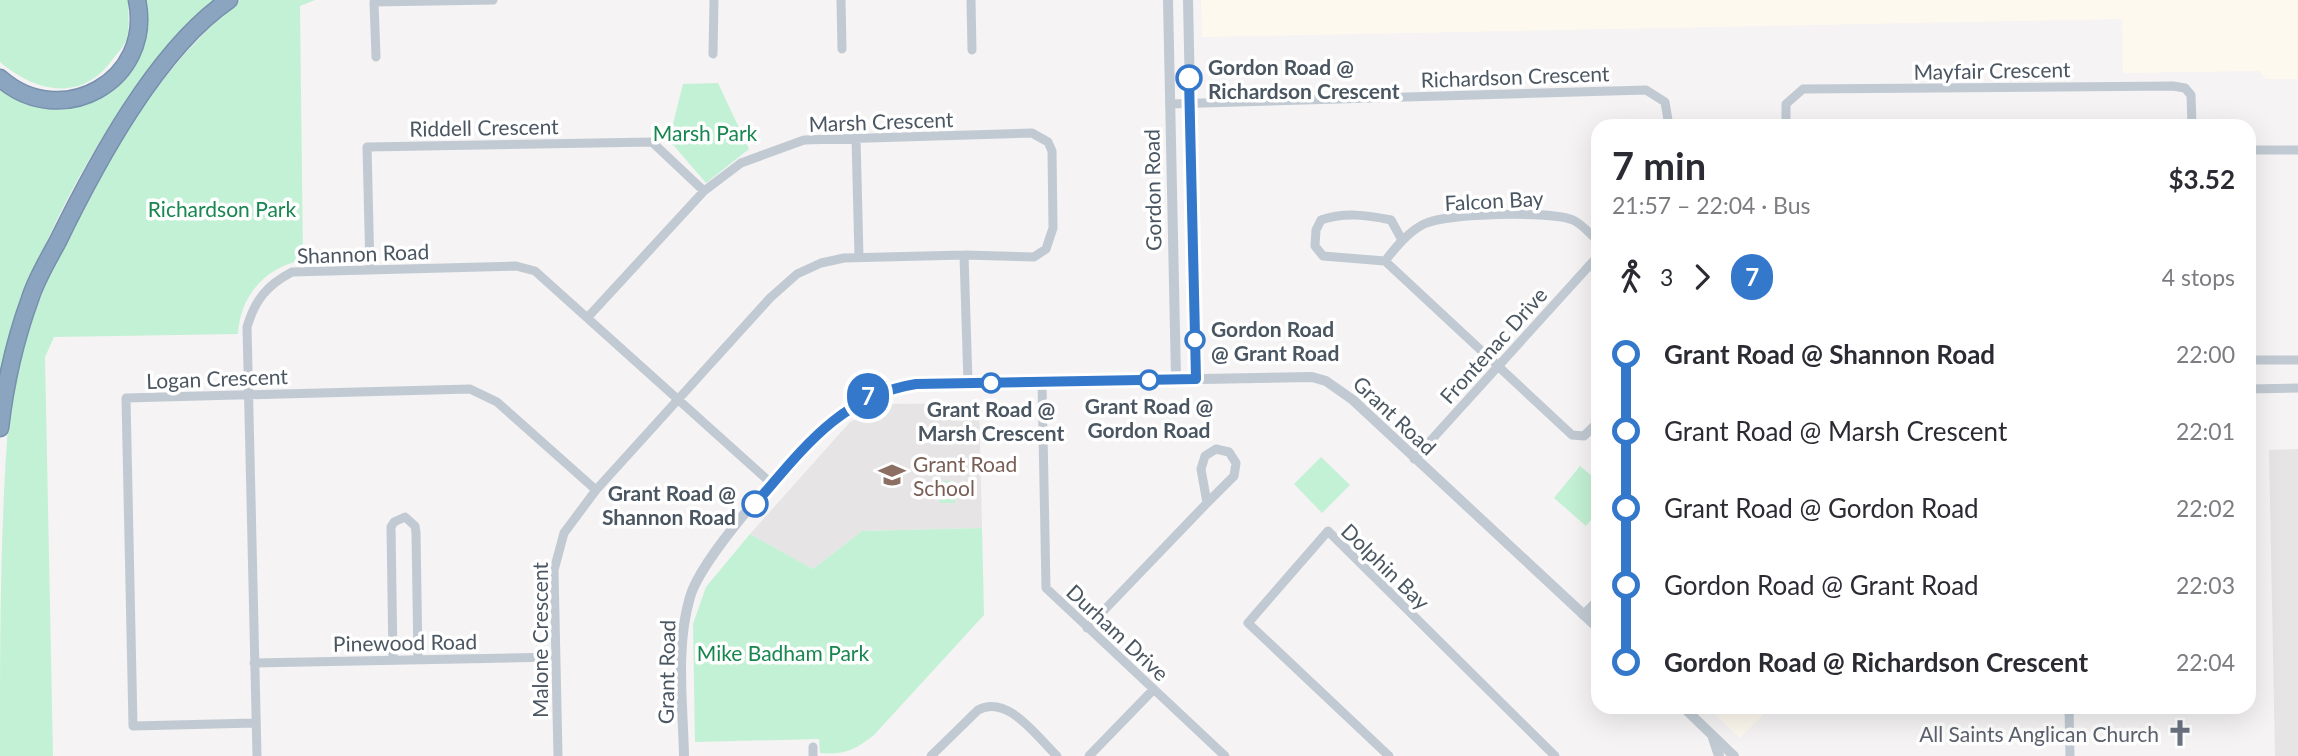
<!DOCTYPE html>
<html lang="en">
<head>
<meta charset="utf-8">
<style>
	:root { --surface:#fff; --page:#f7f7f7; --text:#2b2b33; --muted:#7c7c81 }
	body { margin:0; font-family:Lato,sans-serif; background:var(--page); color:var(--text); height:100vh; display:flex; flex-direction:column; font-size:26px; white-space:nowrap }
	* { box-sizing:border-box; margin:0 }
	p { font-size:23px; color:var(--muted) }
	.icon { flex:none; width:38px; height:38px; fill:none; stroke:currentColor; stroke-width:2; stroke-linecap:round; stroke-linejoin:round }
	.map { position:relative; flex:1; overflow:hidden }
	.side { position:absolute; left:1591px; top:119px; width:665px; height:595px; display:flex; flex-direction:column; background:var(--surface); border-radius:21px; box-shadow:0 7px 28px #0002 }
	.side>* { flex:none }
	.badge { padding:0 14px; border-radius:23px; font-size:24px; line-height:46px }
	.map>.badge { position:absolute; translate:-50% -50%; box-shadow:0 0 0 4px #fff }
	.legs { display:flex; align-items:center; gap:10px; height:77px; padding:0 21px; font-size:23px }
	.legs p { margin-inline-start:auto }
	.overview { display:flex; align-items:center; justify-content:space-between; height:119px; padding:0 21px }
	h1 { font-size:38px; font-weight:700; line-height:52px }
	ul { padding:0 21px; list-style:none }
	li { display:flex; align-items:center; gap:24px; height:77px; font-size:26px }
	li i { display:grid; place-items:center; width:10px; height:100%; margin:0 9px; background:currentColor }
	li i::after { content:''; width:18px; height:18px; margin:-9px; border:5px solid; border-radius:50%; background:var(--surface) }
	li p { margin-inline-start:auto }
	li:first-child i { background:linear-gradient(#0000 50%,currentColor 0) }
	li:last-child i { background:linear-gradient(currentColor 50%,#0000 0) }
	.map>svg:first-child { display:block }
	.commercial { fill:#fdf9ef }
	.education { fill:#e6e4e5 }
	.green { fill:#c3f1d5 }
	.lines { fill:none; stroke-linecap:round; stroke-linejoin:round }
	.motorway-casing { stroke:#7690ad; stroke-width:19 }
	.minor { stroke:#c1cad2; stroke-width:9 }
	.tertiary { stroke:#c1cad2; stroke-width:10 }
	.motorway { stroke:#8ba5c1; stroke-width:16 }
	.line-1-casing { stroke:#fff; stroke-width:16 }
	.line-1 { stroke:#3478cb; stroke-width:10 }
	.stop-1-dot { fill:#fff; stroke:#3478cb; stroke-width:3.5 }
	.labels { text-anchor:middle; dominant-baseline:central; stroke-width:7; stroke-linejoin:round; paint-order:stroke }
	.stop-label { font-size:21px; font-weight:bold; fill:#4a5661; stroke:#fff; text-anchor:start }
	.street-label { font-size:21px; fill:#4a5661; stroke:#fff }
	.park-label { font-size:21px; fill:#17864f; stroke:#fff }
	.education-label { font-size:21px; fill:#785e54; stroke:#fff; text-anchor:start }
	.worship-label { font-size:21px; fill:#5b616d; stroke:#fff; text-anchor:end }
</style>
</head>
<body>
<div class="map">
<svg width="2298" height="756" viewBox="0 0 2298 756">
	<rect width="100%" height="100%" fill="#f5f3f3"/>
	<!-- commercial -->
	<path class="commercial" d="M1201 0H2298V79H2266L2259 71 2123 73 2122 19 1202 37Z
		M1707 707H1771L1740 738Z"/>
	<!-- education -->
	<path class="education" d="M979 403 982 528 862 531 813 569 750 534 850 422 891 404Z
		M2298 449V756H2275L2269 450Z"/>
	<!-- green -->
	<path class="green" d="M0 0H128C128 12 130 27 127 38 125 45 117 54 112 60 81 103 35 92 0 62Z
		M145 0H214C116 88 25 254 0 384V90C69 141 160 83 145 0Z
		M240 0H315L300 6 303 260C265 267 240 296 238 334L54 337 45 357 53 756H0C0 643 0 525 9 413 34 266 126 96 240 0Z
		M718 83 749 149 706 183 669 140 683 84Z
		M1321 457 1350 485 1322 513 1294 484Z
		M1580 466 1598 481V512L1586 526 1554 498Z
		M939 481H955V503H940Z
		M982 528 984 615 874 735C855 750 845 755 820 753L819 739 695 742 693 624 706 587 750 534 813 569 862 531Z"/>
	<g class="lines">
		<defs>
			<path id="motorway" d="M0 78C61 132 154 81 137 0
				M0 428C5 385 15 340 30 299 36 279 48 260 58 241 96 163 157 49 229 0"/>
		</defs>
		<!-- motorway casing -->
		<use href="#motorway" class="motorway-casing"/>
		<!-- minor -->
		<path class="minor" d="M841 0 842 49
			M971 0 972 50
			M713 54 714 0
			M376 57 374 2 493 0
			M1170 104 1646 90 1665 102 1669 126
			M1786 126V104L1803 89 2173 86 2185 88 2191 95 2192 126
			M856 138 859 257
			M2249 150H2298
			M1598 241C1590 234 1582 224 1573 220 1550 211 1447 213 1424 224 1408 232 1396 247 1385 261L1572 435 1584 436 1598 422
			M964 255 968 383
			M1385 261 1323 256 1315 246 1316 230 1321 220C1344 212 1367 215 1391 220L1402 240
			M370 269 367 147 652 142 704 191
			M2249 360H2298
			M1042 382 1046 588 1225 756
			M2249 389 2298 388
			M1216 449 1229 452 1236 463 1234 476 1207 503 1201 469 1205 456Z
			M1414 459 1598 256
			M1583 615 1598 600
			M1087 628 1207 503
			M393 660 391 527 394 522 405 517 415 526 416 533 418 660
			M254 663 556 657
			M2069 707 2070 756
			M255 723 133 726 126 398 470 389 497 402 596 490
			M813 747V756
			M257 756 247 327C255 300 267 285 292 272L516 266 535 271 772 484
			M558 756 554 570 564 533 596 490 770 298 797 274 821 263 844 258 964 255 1034 257 1046 249 1053 228 1052 151 1048 142 1032 133 804 140 741 163 704 191 588 317
			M931 756 978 710C1008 694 1037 737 1057 756
			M1089 756 1153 690
			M1389 756 1248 623 1328 531 1555 756"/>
		<!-- tertiary -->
		<path class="tertiary" d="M1168 0 1176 379
			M1188 0 1196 379
			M1683 707 1734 756
			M1713 738 1719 756
			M684 756C683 704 675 648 690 597 703 552 811 434 851 406 870 392 893 388 916 384L1312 377 1326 381 1353 400 1598 628"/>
		<!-- motorway -->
		<use href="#motorway" class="motorway"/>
	</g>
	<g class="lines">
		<defs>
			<path id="line-1" d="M755 504C802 450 840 396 916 384L1196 379 1189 78"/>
		</defs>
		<!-- line-1 casing -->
		<use href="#line-1" class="line-1-casing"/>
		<!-- line-1 -->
		<use href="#line-1" class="line-1"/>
	</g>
	<!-- icons -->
	<defs>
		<symbol id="school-bare" viewBox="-9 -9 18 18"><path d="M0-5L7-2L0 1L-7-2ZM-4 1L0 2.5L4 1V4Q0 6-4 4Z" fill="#8d6e63" stroke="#fff" stroke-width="2.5" paint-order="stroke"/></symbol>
		<symbol id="church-bare" viewBox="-9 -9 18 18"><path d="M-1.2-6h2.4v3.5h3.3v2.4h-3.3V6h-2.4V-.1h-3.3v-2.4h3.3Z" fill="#6b7280" stroke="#fff" stroke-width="2.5" paint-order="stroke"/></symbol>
	</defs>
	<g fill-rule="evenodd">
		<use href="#school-bare" x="873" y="456" width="38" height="38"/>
		<use href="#church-bare" x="2161" y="714" width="38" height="38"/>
	</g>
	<!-- markers -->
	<g class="stop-1-dot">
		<circle cx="1189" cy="78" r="12"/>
		<circle cx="1195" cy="340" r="9"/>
		<circle cx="1149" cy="380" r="9"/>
		<circle cx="991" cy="383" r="9"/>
		<circle cx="755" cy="504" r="12"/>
	</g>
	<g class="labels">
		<!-- stop labels -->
		<g class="stop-label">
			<text x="1208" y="66">Gordon Road @<tspan x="1208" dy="24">Richardson Crescent</tspan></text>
			<text x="1211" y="328">Gordon Road<tspan x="1211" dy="24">@ Grant Road</tspan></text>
			<text x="1149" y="405" text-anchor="middle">Grant Road @<tspan x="1149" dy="24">Gordon Road</tspan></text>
			<text x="991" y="408" text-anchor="middle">Grant Road @<tspan x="991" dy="24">Marsh Crescent</tspan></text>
			<text x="736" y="492" text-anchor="end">Grant Road @<tspan x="736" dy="24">Shannon Road</tspan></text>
		</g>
		<!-- street labels -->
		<g class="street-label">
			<text transform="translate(1992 70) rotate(-1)">Mayfair Crescent</text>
			<text transform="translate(1515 76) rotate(-2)">Richardson Crescent</text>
			<text transform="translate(881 121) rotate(-2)">Marsh Crescent</text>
			<text transform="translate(484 127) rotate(-1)">Riddell Crescent</text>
			<text transform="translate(1152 190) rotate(-91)">Gordon Road</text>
			<text transform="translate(1494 200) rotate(-3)">Falcon Bay</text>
			<text transform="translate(363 253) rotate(-2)">Shannon Road</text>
			<text transform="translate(1493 345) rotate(-48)">Frontenac Drive</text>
			<text transform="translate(217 378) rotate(-2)">Logan Crescent</text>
			<text transform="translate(1395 415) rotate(43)">Grant Road</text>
			<text transform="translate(1386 566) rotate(44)">Dolphin Bay</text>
			<text transform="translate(1118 632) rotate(43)">Durham Drive</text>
			<text transform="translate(539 640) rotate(-90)">Malone Crescent</text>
			<text transform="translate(405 642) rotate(-1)">Pinewood Road</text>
			<text transform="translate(666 672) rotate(-89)">Grant Road</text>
		</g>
		<!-- park labels -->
		<g class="park-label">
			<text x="705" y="132">Marsh Park</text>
			<text x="222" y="208">Richardson Park</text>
			<text x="783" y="652">Mike Badham Park</text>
		</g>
		<!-- education labels -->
		<g class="education-label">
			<text x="913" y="463">Grant Road<tspan x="913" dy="24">School</tspan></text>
		</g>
		<!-- worship labels -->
		<g class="worship-label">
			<text x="2159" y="733">All Saints Anglican Church</text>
		</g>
	</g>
</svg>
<b class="badge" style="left:868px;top:396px;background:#3478cb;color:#fff">7</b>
<section class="side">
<div class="overview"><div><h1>7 min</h1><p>21:57 – 22:04 · Bus</p></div><b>$3.52</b></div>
<div class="legs"><svg class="icon" aria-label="walk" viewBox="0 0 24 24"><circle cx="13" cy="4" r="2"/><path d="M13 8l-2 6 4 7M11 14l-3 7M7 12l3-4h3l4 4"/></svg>3<svg class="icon" aria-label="forward" viewBox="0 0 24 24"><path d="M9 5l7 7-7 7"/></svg><b class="badge" style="background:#3478cb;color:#fff">7</b><p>4 stops</p></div>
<ul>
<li><i style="color:#3478cb"></i><b>Grant Road @ Shannon Road</b><p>22:00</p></li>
<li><i style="color:#3478cb"></i><span>Grant Road @ Marsh Crescent</span><p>22:01</p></li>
<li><i style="color:#3478cb"></i><span>Grant Road @ Gordon Road</span><p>22:02</p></li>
<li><i style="color:#3478cb"></i><span>Gordon Road @ Grant Road</span><p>22:03</p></li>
<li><i style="color:#3478cb"></i><b>Gordon Road @ Richardson Crescent</b><p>22:04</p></li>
</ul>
</section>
</div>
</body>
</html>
